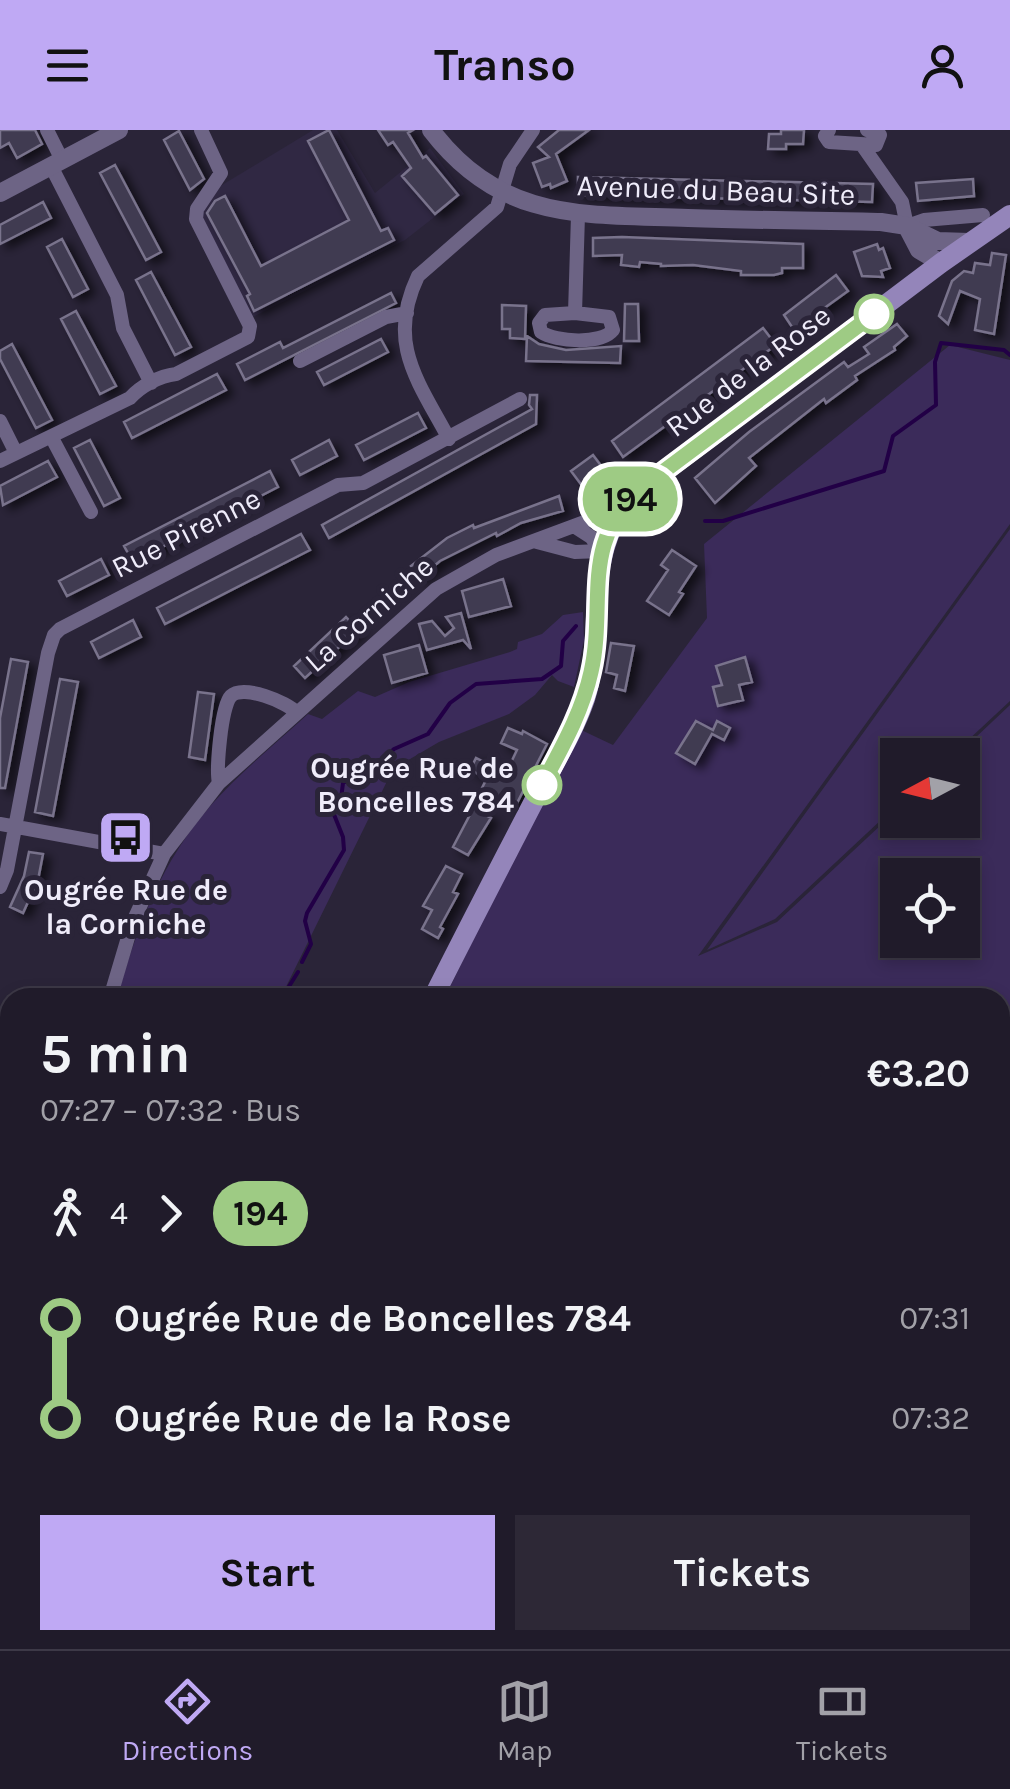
<!DOCTYPE html>
<html lang="en">
<head>
<meta charset="utf-8">
<style>
	:root { --surface:#201b2a; --page:#2d2836; --text:#f1f3f6; --muted:#a2a1a8; --line:#3d3947; --accent:#bfa9f4 }
	body { margin:0; font-family:Karla,sans-serif; background:var(--page); color:var(--text); height:100vh; display:flex; flex-direction:column; font-size:38px; white-space:nowrap }
	* { box-sizing:border-box; margin:0 }
	p { font-size:32px; color:var(--muted) }
	.icon { flex:none; width:55px; height:55px; fill:none; stroke:currentColor; stroke-width:2; stroke-linecap:round; stroke-linejoin:round }
	.map { position:relative; flex:1; overflow:hidden }
	.side { position:absolute; left:0px; top:858px; width:1010px; height:662px; display:flex; flex-direction:column; background:var(--surface); border-radius:30px 30px 0 0; box-shadow:0 5px 15px #0003,0 0 0 2px var(--line) }
	.side>* { flex:none }
	.badge { padding:0 20px; border-radius:32px; font-size:35px; line-height:65px }
	.needle { width:65px; rotate:263deg }
	.controls { position:absolute; left:880px; top:608px; display:grid; gap:20px }
	.controls a { display:grid; place-items:center; width:100px; height:100px; border-radius:0px; background:var(--surface); box-shadow:0 5px 15px #0003,0 0 0 2px var(--line); font-size:50px }
	.map>.badge { position:absolute; translate:-50% -50%; box-shadow:0 0 0 5px #fff }
	.legs { display:flex; align-items:center; gap:15px; height:110px; padding:0 40px; font-size:32px }
	.legs p { margin-inline-start:auto }
	.headline { display:flex; align-items:center; justify-content:space-between; height:170px; padding:0 40px }
	h1 { font-size:55px; font-weight:700; line-height:75px }
	.button { display:flex; gap:20px; margin-top:auto; padding:20px 40px }
	.button a { flex:1; height:115px; border-radius:0px; background:var(--accent); color:#111; font-size:40px; font-weight:700; line-height:115px; text-align:center }
	.button a+a { background:var(--page); color:var(--text) }
	ul { padding:0 40px; list-style:none }
	li { display:flex; align-items:center; gap:35px; height:100px; font-size:38px }
	li i { display:grid; place-items:center; width:15px; height:100%; margin:0 12px; background:currentColor }
	li i::after { content:''; width:25px; height:25px; margin:-12px; border:8px solid; border-radius:50%; background:var(--surface) }
	li p { margin-inline-start:auto }
	li:first-child i { background:linear-gradient(#0000 50%,currentColor 0) }
	li:last-child i { background:linear-gradient(currentColor 50%,#0000 0) }
	header { display:flex; justify-content:space-between; align-items:center; height:130px; padding:0 40px; background:var(--accent); color:#111; font-size:45px; font-weight:700 }
	.tabs { display:flex; justify-content:space-around; align-items:center; height:140px; border-top:2px solid var(--line); background:var(--surface); font-size:28px; color:var(--muted) }
	.tabs a { display:grid; justify-items:center; gap:5px }
	.tabs .current { color:var(--accent) }
	.map>svg:first-child { display:block }
	.built { fill:#302843 }
	.green { fill:#3b2b5a; fill-rule:evenodd }
	.lines { fill:none; stroke-linecap:round; stroke-linejoin:round }
	.stream { stroke:#220046; stroke-width:4 }
	.building { fill:#413b51; stroke:#79738c; stroke-width:2.5; filter:url(#shadow) }
	.minor { stroke:#6d6485; stroke-width:14 }
	.tertiary { stroke:#6d6485; stroke-width:18 }
	.secondary { stroke:#9485ba; stroke-width:20 }
	.line-1-casing { stroke:#fff; stroke-width:22 }
	.line-1 { stroke:#9ecb84; stroke-width:15 }
	.stop-1-dot { fill:#fff; stroke:#9ecb84; stroke-width:5 }
	.labels { text-anchor:middle; dominant-baseline:central; stroke-width:10; stroke-linejoin:round; paint-order:stroke }
	.street-label { font-size:30px; fill:#efecfa; stroke:#2a2438 }
	.stop-label { font-size:30px; font-weight:bold; fill:#efecfa; stroke:#2a2438; text-anchor:end }
	.poi-label { font-size:30px; font-weight:bold; fill:#efecfa; stroke:#2a2438 }
</style>
</head>
<body>
<header><svg class="icon" aria-label="menu" viewBox="0 0 24 24"><path d="M4 6h16M4 12h16M4 18h16"/></svg>Transo<svg class="icon" aria-label="person" viewBox="0 0 24 24"><circle cx="12" cy="8" r="4"/><path d="M4 21q1-7 8-7t8 7"/></svg></header>
<div class="map">
<svg width="1010" height="1519" viewBox="0 0 1010 1519">
	<defs>
		<filter id="shadow"><feDropShadow dx="7" dy="4.5" stdDeviation="5" flood-color="#0009"/></filter>
	</defs>
	<rect width="100%" height="100%" fill="#2a2438"/>
	<!-- built -->
	<path class="built" d="M313 0H337L375 63 430 18 464 64 405 110 249 189 199 86 212 61Z"/>
	<!-- green -->
	<path class="green" d="M950 215 1010 230V394L698 826 777 792 897 680 898 690H962V625H957L1010 575V1519H41L37 1510H1000V868L445 867 577 598 613 615 707 488 704 414ZM898 745H962V810H898Z
		M1010 399V571L952 625H898L897 675 775 789 707 820Z
		M583 482 584 510 574 557 558 551 552 545 535 565 509 584 439 612 393 639 281 867 117 868C137 797 162 730 212 674 241 642 275 614 308 584L322 589 358 561 375 567 409 552 510 522 517 519 518 512 542 504 563 485Z
		M10 1077V1378L0 1389V1085Z"/>
	<g class="lines">
		<!-- stream -->
		<path class="stream" d="M705 391H723L884 341 893 306 936 275 935 232 941 213 1004 220 1010 225
			M302 832 311 814 305 791 307 783 344 720 343 707 333 682 341 669 343 653 376 636 394 619 428 604 450 573 476 554 542 549 561 536 563 511 576 496
			M273 868 288 858 298 842
			M0 1281 10 1279"/>
	</g>
	<!-- building -->
	<path class="building" d="M0 0H35L42 14 17 28 9 13 0 18Z
		M329 0 381 101 388 98 394 110 254 181 247 166 250 164 207 83 215 71 225 66 261 136 349 90 308 11Z
		M378 0H413L408 3 423 28 426 26 458 65 435 84 402 46 411 38 393 12 388 15Z
		M559 0H589L556 24 567 51 551 58 550 54 542 57 533 33 549 27 538 17Z
		M781 0H804L803 14H786V19H768L769 4H781Z
		M179 1 204 49 190 60 164 10Z
		M115 35 161 122 146 130 100 43Z
		M578 47 873 54 872 72 578 65Z
		M973 49 974 66 918 71 916 53Z
		M43 72 51 88 0 114V95Z
		M622 107 803 114V138H782V143L774 145H741V141L693 135 661 136V134L640 132 639 137 621 135 622 125 593 126V108Z
		M62 109 88 159 73 167 47 117Z
		M877 114 879 120 883 118 890 138 881 141 883 147 862 146 854 122Z
		M992 123 1006 125 994 204 975 200 980 169 960 161 948 194 939 186 952 151 964 141 973 143 975 133 990 135Z
		M151 142 191 217 175 225 136 150Z
		M836 145 848 161 794 200 784 185Z
		M391 163 396 173 245 250 237 234 280 212 283 218Z
		M625 174H638L639 211H624Z
		M502 175 526 176 525 209 510 208V199H502Z
		M76 181 116 256 100 264 61 189Z
		M897 194 907 206 894 217 895 220 855 246 857 250 826 273 824 269 749 328 756 336 715 373 695 348 749 302 844 232 848 237 869 224 864 217Z
		M763 198 776 215 623 327 612 311Z
		M527 206 539 214 566 220 621 216 620 233 526 231Z
		M381 209 388 222 324 255 317 242Z
		M12 214 52 290 36 298 0 229V221Z
		M217 244 226 260 132 308 124 292Z
		M530 265H537L536 294 329 408 322 395 532 279 529 275Z
		M418 283 426 298 364 330 356 315Z
		M90 310 120 368 104 376 74 318Z
		M329 310 337 326 300 345 292 330Z
		M593 325 605 341 583 357 571 341Z
		M48 331 57 347 3 375 0 356Z
		M270 341 278 357 133 432 124 416Z
		M559 366 563 381 521 393 497 406 496 403 440 431 420 448 411 436 447 408 473 395 474 398Z
		M301 404 310 420 165 494 157 478Z
		M672 420 696 436 679 462 683 464 669 485 647 471 668 440 661 435Z
		M101 429 109 445 67 466 59 451Z
		M503 449 511 476 469 487 462 461Z
		M461 483 471 519 463 510 427 520 419 494 432 491 445 506 454 498 446 487Z
		M346 487 358 500 305 548 294 536Z
		M133 490 141 507 99 528 91 512Z
		M611 513 634 516 625 561 614 558 617 545 606 542Z
		M419 515 427 543 392 553 384 525Z
		M745 527 752 552 739 555 743 570 718 576 713 557 722 555 716 536Z
		M11 529 28 532 5 658H0V588Z
		M60 549 78 552 53 686 35 682Z
		M198 562 214 564 205 630 189 627Z
		M696 591 713 600 717 591 730 598 724 610 712 604 695 634 676 623Z
		M508 598 522 604 523 601 547 614 516 675 482 658 487 648 470 640 476 628 506 643 517 620 501 613Z
		M473 679 491 688 468 725 453 717Z
		M29 722 43 724 38 750 23 783 10 777 24 746Z
		M446 736 462 744 453 762 458 764 440 797 443 799 438 808 422 799 432 780 423 776Z"/>
	<g class="lines">
		<!-- minor -->
		<path class="minor" d="M47 0 62 30
			M829 0 825 6 829 12 876 15 880 5 867 0
			M862 15 902 72 907 96 924 90 983 85
			M51 36 117 165 123 198 151 253
			M575 183 545 185 539 193 541 202C556 212 601 215 613 200L609 187 575 183 578 85
			M300 231 386 187 407 183
			M0 291 16 323
			M52 308 91 382
			M449 309C418 251 386 213 418 146L497 77 510 34 533 0
			M0 331 130 268C141 256 159 246 176 244L248 207 250 196 196 89 197 79 221 43 201 0
			M537 412 575 422 601 421 591 407 574 396
			M219 653C216 640 221 576 231 566 243 554 287 572 297 583
			M0 694 164 724
			M0 757 7 740 48 523 54 505 60 499 338 355 363 353 520 269
			M110 868 132 794 164 724 219 653 436 459 496 425 622 378
			M0 965 10 960
			M0 1074 10 1066"/>
		<!-- tertiary -->
		<path class="tertiary" d="M431 0C502 93 584 84 688 88 752 90 817 91 881 92L907 96 938 111 969 112
			M0 63 119 0
			M907 97 919 120 941 133"/>
		<!-- secondary -->
		<path class="secondary" d="M433 868C466 802 500 737 534 671 551 638 573 604 585 569 608 495 577 412 644 357L941 133 1010 85
			M0 1400 10 1389"/>
	</g>
	<g class="lines">
		<defs>
			<path id="line-1" d="M542 655C561 619 582 583 591 542 607 472 578 411 644 356L874 184"/>
		</defs>
		<!-- line-1 casing -->
		<use href="#line-1" class="line-1-casing"/>
		<!-- line-1 -->
		<use href="#line-1" class="line-1"/>
	</g>
	<!-- icons -->
	<defs>
		<symbol id="bus-square" viewBox="-11 -11 22 22"><rect x="-9" y="-9" width="18" height="18" rx="4" fill="#bfa9f4" stroke="#2a2438"/><path d="M-5-6H5V4H4V6H2V4H-2V6H-4V4H-5ZM-3.5-4V0h7V-4ZM-3.5 1.2v1.5H-2V1.2ZM2 1.2v1.5H3.5V1.2Z" fill="#111"/></symbol>
	</defs>
	<g fill-rule="evenodd">
		<use href="#bus-square" x="94" y="676" width="63" height="63"/>
	</g>
	<!-- markers -->
	<g class="stop-1-dot">
		<circle cx="874" cy="184" r="18"/>
		<circle cx="542" cy="655" r="18"/>
	</g>
	<g class="labels">
		<!-- street labels -->
		<g class="street-label">
			<text transform="translate(716 60) rotate(2)">Avenue du Beau Site</text>
			<text transform="translate(748 241) rotate(-37)">Rue de la Rose</text>
			<text transform="translate(186 403) rotate(-27)">Rue Pirenne</text>
			<text transform="translate(369 484) rotate(-41)">La Corniche</text>
		</g>
		<!-- stop labels -->
		<g class="stop-label">
			<text x="514" y="638">Ougrée Rue de<tspan x="514" dy="34">Boncelles 784</tspan></text>
		</g>
		<!-- poi labels -->
		<g class="poi-label">
			<text x="126" y="760">Ougrée Rue de<tspan x="126" dy="34">la Corniche</tspan></text>
		</g>
	</g>
</svg>
<div class="controls">
<a><svg class="needle" viewBox="-14 -14 28 28"><path d="M0-13l5 13h-10z" fill="#e53935"/><path d="M0 13l5-13h-10z" fill="#a2a1a8"/></svg></a>
<a><svg class="icon" aria-label="locate" viewBox="0 0 24 24"><circle cx="12" cy="12" r="6"/><path d="M12 2v4M12 18v4M2 12h4M18 12h4"/></svg></a>
</div>
<b class="badge" style="left:630px;top:369px;background:#9ecb84;color:#111">194</b>
<section class="side">
<div class="headline"><div><h1>5 min</h1><p>07:27 – 07:32 · Bus</p></div><b>€3.20</b></div>
<div class="legs"><svg class="icon" aria-label="walk" viewBox="0 0 24 24"><circle cx="13" cy="4" r="2"/><path d="M13 8l-2 6 4 7M11 14l-3 7M7 12l3-4h3l4 4"/></svg>4<svg class="icon" aria-label="forward" viewBox="0 0 24 24"><path d="M9 5l7 7-7 7"/></svg><b class="badge" style="background:#9ecb84;color:#111">194</b></div>
<ul>
<li><i style="color:#9ecb84"></i><b>Ougrée Rue de Boncelles 784</b><p>07:31</p></li>
<li><i style="color:#9ecb84"></i><b>Ougrée Rue de la Rose</b><p>07:32</p></li>
</ul>
<div class="button"><a>Start</a><a>Tickets</a></div>
</section>
</div>
<nav class="tabs">
<a class="current"><svg class="icon" aria-label="directions" viewBox="0 0 24 24"><path d="M12 3l9 9-9 9-9-9zM9 14v-3h6M13 9l2 2-2 2"/></svg>Directions</a>
<a><svg class="icon" aria-label="map" viewBox="0 0 24 24"><path d="M3 6l6-2 6 2 6-2v14l-6 2-6-2-6 2zM9 4v14M15 6v14"/></svg>Map</a>
<a><svg class="icon" aria-label="tickets" viewBox="0 0 24 24"><path d="M3 7h18v10H3zM15 7v10"/></svg>Tickets</a>
</nav>
</body>
</html>
